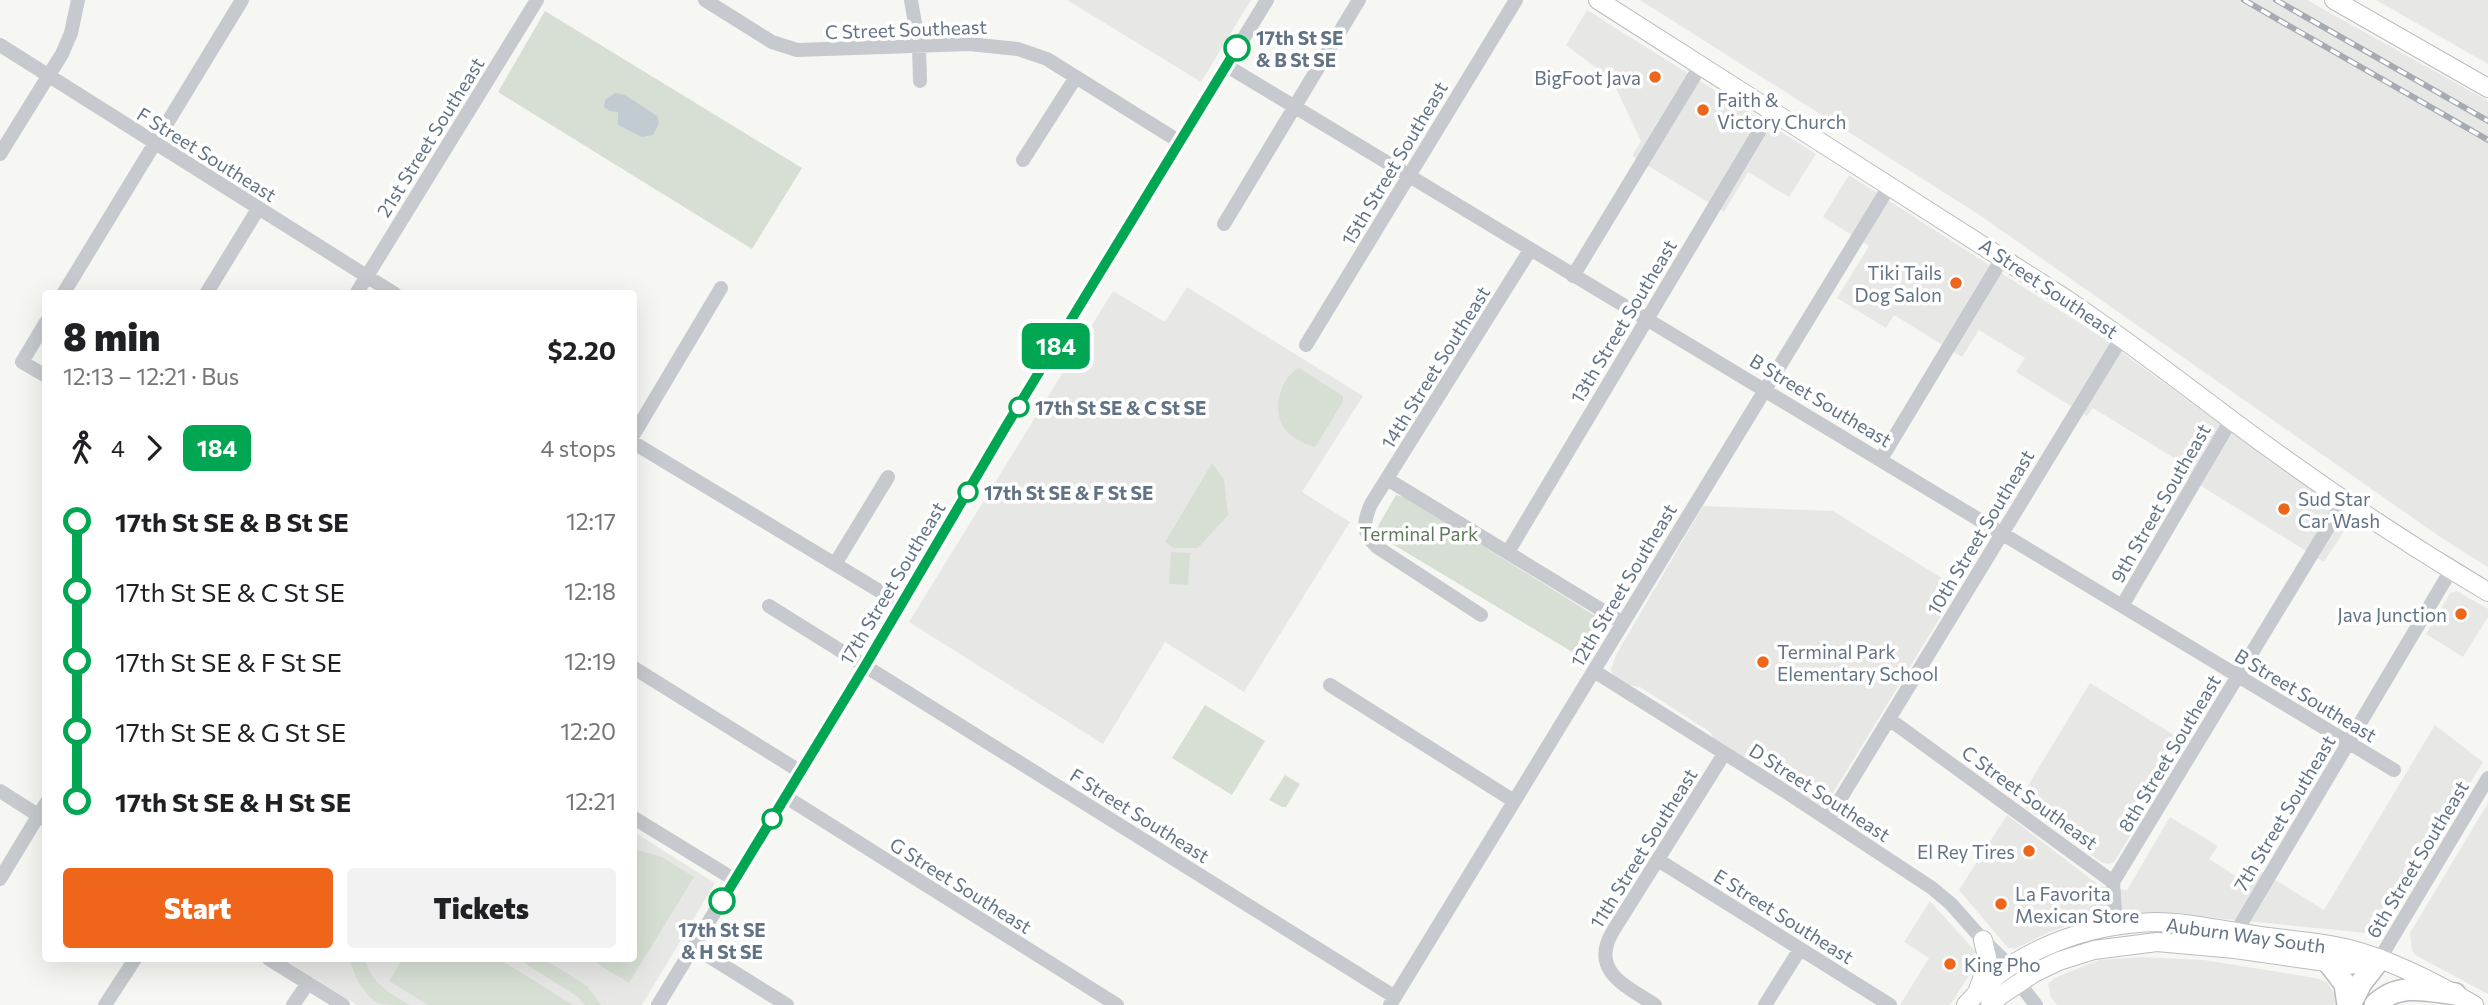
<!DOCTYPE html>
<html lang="en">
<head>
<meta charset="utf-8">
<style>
	:root { --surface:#fff; --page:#f2f2f2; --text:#202124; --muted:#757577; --accent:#ef661a }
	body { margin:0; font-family:Commissioner,sans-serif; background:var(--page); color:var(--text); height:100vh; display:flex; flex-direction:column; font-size:26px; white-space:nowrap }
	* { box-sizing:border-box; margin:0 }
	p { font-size:23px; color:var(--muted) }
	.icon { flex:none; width:38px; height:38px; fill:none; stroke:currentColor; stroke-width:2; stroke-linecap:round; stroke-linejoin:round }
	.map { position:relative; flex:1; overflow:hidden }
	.side { position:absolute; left:42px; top:290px; width:595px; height:672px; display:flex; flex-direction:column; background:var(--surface); border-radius:7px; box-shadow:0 7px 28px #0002 }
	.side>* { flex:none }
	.badge { padding:0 14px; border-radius:10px; font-size:24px; line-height:46px }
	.map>.badge { position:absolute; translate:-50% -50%; box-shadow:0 0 0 4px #fff }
	.legs { display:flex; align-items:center; gap:10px; height:77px; padding:0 21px; font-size:23px }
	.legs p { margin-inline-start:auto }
	.head { display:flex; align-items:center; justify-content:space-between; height:119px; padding:0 21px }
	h1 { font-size:38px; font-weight:800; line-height:52px }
	.button { display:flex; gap:14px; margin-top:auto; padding:14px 21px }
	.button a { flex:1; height:80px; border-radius:7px; background:var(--accent); color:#fff; font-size:28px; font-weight:800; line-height:80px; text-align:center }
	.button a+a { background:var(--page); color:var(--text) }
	ul { padding:0 21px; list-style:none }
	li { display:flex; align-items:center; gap:24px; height:70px; font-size:26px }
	li i { display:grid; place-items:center; width:10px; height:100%; margin:0 9px; background:currentColor }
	li i::after { content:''; width:18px; height:18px; margin:-9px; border:5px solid; border-radius:50%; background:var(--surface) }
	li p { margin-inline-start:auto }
	li:first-child i { background:linear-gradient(#0000 50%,currentColor 0) }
	li:last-child i { background:linear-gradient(currentColor 50%,#0000 0) }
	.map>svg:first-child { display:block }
	.built { fill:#e7e8e6 }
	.green { fill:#d7dfd4 }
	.water { fill:#c2cbd1 }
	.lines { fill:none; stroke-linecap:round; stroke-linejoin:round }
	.major-casing { stroke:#b9bcc0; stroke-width:20 }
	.highway-casing { stroke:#b8bbbf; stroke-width:24 }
	.minor { stroke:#c6c9cd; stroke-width:14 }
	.major { stroke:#fff; stroke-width:18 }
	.highway { stroke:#fff; stroke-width:21 }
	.rail-casing { stroke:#a6abb2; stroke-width:6 }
	.rail { stroke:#fff; stroke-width:3.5; stroke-dasharray:10; stroke-linecap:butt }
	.line-1-casing { stroke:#fff; stroke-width:16 }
	.line-1 { stroke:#00a651; stroke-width:10 }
	.stop-1-dot { fill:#fff; stroke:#00a651; stroke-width:3.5 }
	.poi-dot { fill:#ef661a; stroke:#fff; stroke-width:2.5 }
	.labels { text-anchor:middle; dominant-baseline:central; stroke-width:7; stroke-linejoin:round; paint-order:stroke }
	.street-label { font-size:19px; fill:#637386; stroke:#fff }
	.stop-label { font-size:19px; font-weight:bold; fill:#637386; stroke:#fff; text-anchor:start }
	.poi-label { font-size:19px; fill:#637386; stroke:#fff; text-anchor:start }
	.park-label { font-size:19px; fill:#61785f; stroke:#fff }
</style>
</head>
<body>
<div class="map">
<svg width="2488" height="1005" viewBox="0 0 2488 1005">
	<rect width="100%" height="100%" fill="#f6f7f3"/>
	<!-- built -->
	<path class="built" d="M1067 0H1251L1201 82Z
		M1640 0H2307L2488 101V567L2443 539 1978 214Z
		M2376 0H2488V64Z
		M1587 10 1816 154 1789 197 1748 172 1724 212 1632 156 1641 141 1612 80 1566 45Z
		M1849 175 2098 335 2352 519 2324 562 2188 478 2192 469 2153 445 2093 408 2087 416 2016 372 2025 358 1979 330 1962 357 1894 315 1886 328 1837 298 1869 246 1823 217Z
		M1187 287 1363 396 1302 492 1350 522 1244 692 1165 642 1103 744 909 622 1113 291 1165 322Z
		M1703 506 1833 511 1958 588 1827 803 1821 806 1799 793 1795 787 1749 757 1740 756 1714 739 1710 732 1640 687 1629 685 1613 675 1611 669 1616 655Z
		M2457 591 2488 609V617L2463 657 2426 634 2450 593Z
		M2090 683 2187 743 2114 862 2109 864 2101 862 2018 802Z
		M2435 725 2483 762 2384 923 2375 931 2366 933 2167 913 2135 914 2090 918 2047 933 2015 949 2008 948 1959 890 2007 815 2100 886 2127 890 2170 817 2218 846 2209 859 2247 883 2256 868 2324 910Z
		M2488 803V994L2415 955 2412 950 2410 933Z
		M634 832 715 883 642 1005H357L283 959H634Z
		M1930 901 1975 951 1976 961 1974 968 1950 1005H1900L1929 958 1904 942Z
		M2140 957 2204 960 2315 978 2327 982 2336 996V1005H2057L2051 997 2048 984 2054 978 2099 960Z"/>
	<!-- green -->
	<path class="green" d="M545 11 802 168 752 249 498 92Z
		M1299 368 1343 396V402L1315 447C1303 444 1288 436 1282 425 1273 407 1281 377 1299 368Z
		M1212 463 1224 479 1228 515 1198 548H1174L1165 542Z
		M1396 495 1404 497 1602 620 1604 625 1584 659 1389 542 1390 539 1382 535 1378 526Z
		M1171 552 1190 553 1188 585 1169 584Z
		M1205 705 1265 741 1232 795 1172 758Z
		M1285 775 1300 784 1286 807H1282L1269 800Z
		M634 849 662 857 694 877 629 983 590 959H634Z
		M350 959H365C371 983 389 993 410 1005 401 1005 389 1005 381 1004 364 998 354 976 350 959Z
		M402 959H499L573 1005H428L389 981Z
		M518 959H544L587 986 601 1005H585L578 997Z"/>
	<!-- water -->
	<path class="water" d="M615 93 625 95 657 116 659 123 653 135 642 137 618 125V112L610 111 604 107 605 100Z"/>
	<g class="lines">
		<defs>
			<path id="major" d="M1598 0 2066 299C2122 337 2176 378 2230 419 2313 481 2399 539 2488 592
				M2334 0 2488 88
				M1978 990 1988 962 1983 940
				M1966 1005C2012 951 2085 924 2155 922 2187 922 2222 930 2254 935 2286 940 2318 941 2349 949 2392 960 2436 983 2474 1005
				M1990 1005 2001 995 2034 973 2059 961 2094 950 2157 942 2235 949 2347 965 2376 961"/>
			<path id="highway" d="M2329 963 2345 984 2348 1005
				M2350 1005 2361 983 2379 960
				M2375 1005C2398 982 2426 990 2455 994"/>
		</defs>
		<!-- major casing -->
		<use href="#major" class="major-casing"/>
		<!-- highway casing -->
		<use href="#highway" class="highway-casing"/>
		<!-- minor -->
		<path class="minor" d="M705 0 772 42 797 50 969 44 1018 49 1047 59 1180 142
			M911 0 919 47 920 81
			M0 45 395 294
			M1227 66 2394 770
			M0 154 62 54 71 33 78 0
			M1023 160 1076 77
			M1224 224 1359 0
			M1573 276 1701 65
			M63 294 242 0
			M206 294 258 209
			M356 294 537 0
			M46 322 22 362 46 376
			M1306 345 1516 0
			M634 434 721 288
			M634 443 901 604
			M1881 459 2003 257
			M1387 479 1623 623
			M1508 552 1772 110
			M835 564 888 477
			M769 606 1395 997
			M2122 606 2231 420
			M1481 615 1377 547C1362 533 1363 522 1371 504L1530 250
			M634 668 801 772
			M1594 671 1780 788 1932 888 1951 904 1983 940 2010 966
			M1330 685 1514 801
			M1889 719 2113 882 2116 925
			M0 791 44 819
			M786 797 1117 1005
			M634 818 735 880
			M1828 819 2122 337
			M1658 860 1890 1005
			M0 879 46 803
			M2113 882 2344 501
			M2236 932 2451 570
			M694 947 787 1005
			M269 959 343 1005
			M2379 960 2488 778
			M2019 983 2036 1005
			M105 1005 135 959
			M293 1005 308 983
			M658 1005 865 666 1005 428 1267 0
			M1390 1005 1890 185
			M1655 1005C1626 986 1589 971 1613 931L1724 754
			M1765 1005 1800 949"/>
		<!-- major -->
		<use href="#major" class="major"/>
		<!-- highway -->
		<use href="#highway" class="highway"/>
		<defs>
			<path id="rail" d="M2244 0 2488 140
				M2276 0 2488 121"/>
		</defs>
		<!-- rail casing -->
		<use href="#rail" class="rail-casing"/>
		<!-- rail -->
		<use href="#rail" class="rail"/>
	</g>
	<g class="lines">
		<defs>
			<path id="line-1" d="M722 901 865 666 1005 428 1237 48"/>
		</defs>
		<!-- line-1 casing -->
		<use href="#line-1" class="line-1-casing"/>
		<!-- line-1 -->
		<use href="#line-1" class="line-1"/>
	</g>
	<!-- markers -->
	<g class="stop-1-dot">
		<circle cx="1237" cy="48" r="12"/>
		<circle cx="1019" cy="407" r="9"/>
		<circle cx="968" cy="492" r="9"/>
		<circle cx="772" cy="819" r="9"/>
		<circle cx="722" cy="901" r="12"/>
	</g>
	<g class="poi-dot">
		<circle cx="1655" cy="77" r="7"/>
		<circle cx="1703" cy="110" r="7"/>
		<circle cx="1956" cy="283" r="7"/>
		<circle cx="2284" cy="509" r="7"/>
		<circle cx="2461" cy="614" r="7"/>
		<circle cx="1763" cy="662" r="7"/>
		<circle cx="2029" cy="851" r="7"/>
		<circle cx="2001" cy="904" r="7"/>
		<circle cx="1950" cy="964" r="7"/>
	</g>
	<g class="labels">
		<!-- street labels -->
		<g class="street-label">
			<text transform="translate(906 29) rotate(-2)">C Street Southeast</text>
			<text transform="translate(430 137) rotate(-58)">21st Street Southeast</text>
			<text transform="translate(207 154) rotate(32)">F Street Southeast</text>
			<text transform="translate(1394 163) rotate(-59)">15th Street Southeast</text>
			<text transform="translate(2049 288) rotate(34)">A Street Southeast</text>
			<text transform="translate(1623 321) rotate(-59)">13th Street Southeast</text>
			<text transform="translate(1435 367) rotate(-58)">14th Street Southeast</text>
			<text transform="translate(1821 400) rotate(31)">B Street Southeast</text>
			<text transform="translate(2160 503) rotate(-60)">9th Street Southeast</text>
			<text transform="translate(1980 532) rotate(-59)">10th Street Southeast</text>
			<text transform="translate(892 583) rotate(-59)">17th Street Southeast</text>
			<text transform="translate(1623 585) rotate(-59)">12th Street Southeast</text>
			<text transform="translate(2306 695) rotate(31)">B Street Southeast</text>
			<text transform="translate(2169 753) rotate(-59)">8th Street Southeast</text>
			<text transform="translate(1820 792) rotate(33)">D Street Southeast</text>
			<text transform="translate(2030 797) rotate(36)">C Street Southeast</text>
			<text transform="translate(2284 813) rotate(-59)">7th Street Southeast</text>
			<text transform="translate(1140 815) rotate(32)">F Street Southeast</text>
			<text transform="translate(1643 848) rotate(-58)">11th Street Southeast</text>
			<text transform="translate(2417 859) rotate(-59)">6th Street Southeast</text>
			<text transform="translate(961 885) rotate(32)">G Street Southeast</text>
			<text transform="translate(1784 916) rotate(32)">E Street Southeast</text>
			<text transform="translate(2246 935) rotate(8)">Auburn Way South</text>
		</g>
		<!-- stop labels -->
		<g class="stop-label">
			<text x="1256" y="37">17th St SE<tspan x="1256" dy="22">&amp; B St SE</tspan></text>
			<text x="1035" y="407">17th St SE &amp; C St SE</text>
			<text x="984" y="492">17th St SE &amp; F St SE</text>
			<text x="722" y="929" text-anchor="middle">17th St SE<tspan x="722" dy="22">&amp; H St SE</tspan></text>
		</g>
		<!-- poi labels -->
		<g class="poi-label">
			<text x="1641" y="77" text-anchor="end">BigFoot Java</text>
			<text x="1717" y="99">Faith &amp;<tspan x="1717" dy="22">Victory Church</tspan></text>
			<text x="1942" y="272" text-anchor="end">Tiki Tails<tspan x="1942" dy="22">Dog Salon</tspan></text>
			<text x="2298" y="498">Sud Star<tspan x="2298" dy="22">Car Wash</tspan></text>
			<text x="2447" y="614" text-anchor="end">Java Junction</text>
			<text x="1777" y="651">Terminal Park<tspan x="1777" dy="22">Elementary School</tspan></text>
			<text x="2015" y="851" text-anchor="end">El Rey Tires</text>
			<text x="2015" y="893">La Favorita<tspan x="2015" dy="22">Mexican Store</tspan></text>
			<text x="1964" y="964">King Pho</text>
		</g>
		<!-- park labels -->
		<g class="park-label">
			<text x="1419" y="533">Terminal Park</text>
		</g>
	</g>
</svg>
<b class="badge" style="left:1056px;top:346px;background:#00a651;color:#fff">184</b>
<section class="side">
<div class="head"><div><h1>8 min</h1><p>12:13 – 12:21 · Bus</p></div><b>$2.20</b></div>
<div class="legs"><svg class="icon" aria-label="walk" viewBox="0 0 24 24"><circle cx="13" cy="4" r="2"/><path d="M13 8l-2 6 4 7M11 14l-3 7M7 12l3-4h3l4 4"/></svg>4<svg class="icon" aria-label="forward" viewBox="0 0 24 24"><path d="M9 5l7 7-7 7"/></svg><b class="badge" style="background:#00a651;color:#fff">184</b><p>4 stops</p></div>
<ul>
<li><i style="color:#00a651"></i><b>17th St SE &amp; B St SE</b><p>12:17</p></li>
<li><i style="color:#00a651"></i><span>17th St SE &amp; C St SE</span><p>12:18</p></li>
<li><i style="color:#00a651"></i><span>17th St SE &amp; F St SE</span><p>12:19</p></li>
<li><i style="color:#00a651"></i><span>17th St SE &amp; G St SE</span><p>12:20</p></li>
<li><i style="color:#00a651"></i><b>17th St SE &amp; H St SE</b><p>12:21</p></li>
</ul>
<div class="button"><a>Start</a><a>Tickets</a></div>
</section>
</div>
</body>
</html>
